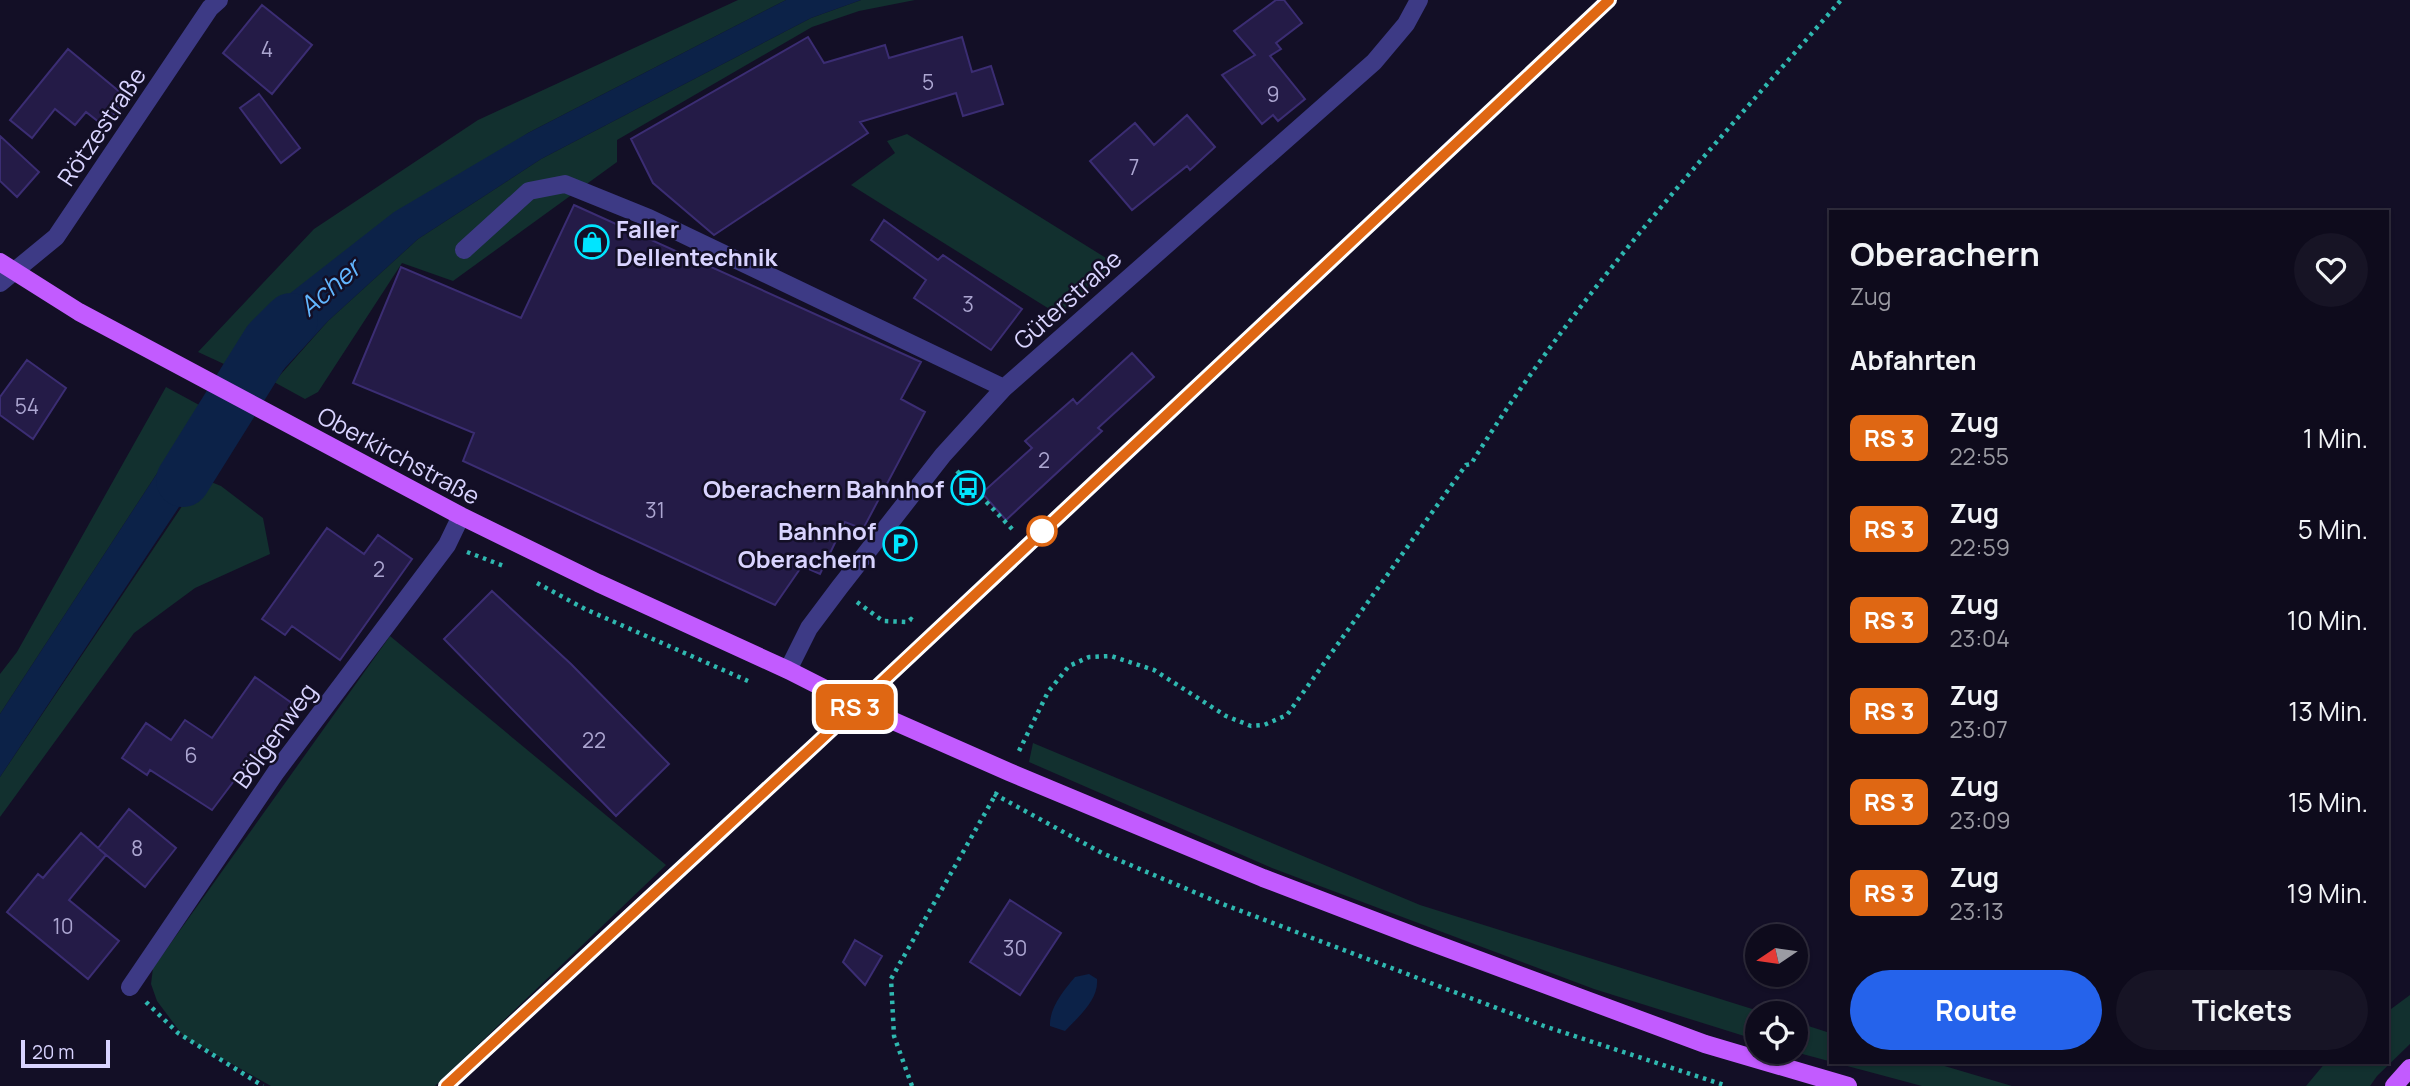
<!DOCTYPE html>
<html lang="de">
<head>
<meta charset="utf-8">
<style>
	:root { --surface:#0e0b1c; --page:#171425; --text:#f1f3f6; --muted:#9b9ba3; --line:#2e2b3b; --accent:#2563eb }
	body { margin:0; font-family:Manrope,sans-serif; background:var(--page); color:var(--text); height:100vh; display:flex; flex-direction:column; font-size:26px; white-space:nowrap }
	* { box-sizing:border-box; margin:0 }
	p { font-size:23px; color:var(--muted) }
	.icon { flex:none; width:38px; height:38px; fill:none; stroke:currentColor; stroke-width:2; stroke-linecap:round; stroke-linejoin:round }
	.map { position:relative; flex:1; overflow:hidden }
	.panel { position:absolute; left:1829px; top:210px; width:560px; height:854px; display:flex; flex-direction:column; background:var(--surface); border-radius:0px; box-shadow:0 2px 5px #0004,0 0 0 2px var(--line) }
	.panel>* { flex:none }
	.badge { padding:0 14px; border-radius:10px; font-size:24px; line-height:46px }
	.needle { width:46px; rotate:257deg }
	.fabs { position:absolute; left:1745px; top:924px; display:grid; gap:14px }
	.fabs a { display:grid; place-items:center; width:63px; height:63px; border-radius:50%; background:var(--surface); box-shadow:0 2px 5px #0004,0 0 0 2px var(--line); font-size:35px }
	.scale { position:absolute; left:21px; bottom:18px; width:89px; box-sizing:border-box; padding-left:7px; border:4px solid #d9d4ff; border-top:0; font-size:19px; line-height:24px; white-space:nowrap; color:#d9d4ff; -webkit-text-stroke:5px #130f26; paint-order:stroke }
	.map>.badge { position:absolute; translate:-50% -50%; box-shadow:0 0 0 4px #fff }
	h2 { padding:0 21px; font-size:26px; line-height:63px }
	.round { display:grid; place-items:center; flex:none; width:74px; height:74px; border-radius:37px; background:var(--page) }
	.summary { display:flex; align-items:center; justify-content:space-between; height:119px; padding:0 21px }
	h1 { font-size:33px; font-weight:700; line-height:52px }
	.cta { display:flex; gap:14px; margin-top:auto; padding:14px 21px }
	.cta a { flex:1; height:80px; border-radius:42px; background:var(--accent); color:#fff; font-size:28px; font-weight:700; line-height:80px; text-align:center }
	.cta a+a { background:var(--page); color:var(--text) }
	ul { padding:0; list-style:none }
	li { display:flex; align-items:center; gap:21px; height:91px; padding:0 21px }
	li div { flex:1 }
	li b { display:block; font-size:26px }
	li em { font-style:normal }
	li .badge { min-width:77px; font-weight:700; text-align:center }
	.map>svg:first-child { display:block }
	.green { fill:#12302f }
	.water { fill:#0c2248 }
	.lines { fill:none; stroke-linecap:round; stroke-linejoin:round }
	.river { stroke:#0c2248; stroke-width:54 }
	.building { fill:#241b47; stroke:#3b2d73; stroke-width:2 }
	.path { stroke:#2fb8b0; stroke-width:4.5; stroke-dasharray:3.5 5; stroke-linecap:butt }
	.minor { stroke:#3d3a85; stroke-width:18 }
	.major { stroke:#c25bff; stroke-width:18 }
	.rail-casing { stroke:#00e5ff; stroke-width:8 }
	.rail { stroke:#130f26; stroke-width:5; stroke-dasharray:16; stroke-linecap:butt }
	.line-casing { stroke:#fff; stroke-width:16 }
	.line { stroke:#df6713; stroke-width:10 }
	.stop-dot { fill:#fff; stroke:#df6713; stroke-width:3.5 }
	.labels { text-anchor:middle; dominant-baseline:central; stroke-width:5; stroke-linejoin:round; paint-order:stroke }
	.number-label { font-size:21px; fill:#aca6d1 }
	.street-label { font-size:24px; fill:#d9d4ff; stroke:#130f26 }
	.poi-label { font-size:24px; font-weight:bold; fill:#d9d4ff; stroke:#130f26; text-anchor:end }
	.water-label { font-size:26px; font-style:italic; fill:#62b6ff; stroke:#130f26 }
</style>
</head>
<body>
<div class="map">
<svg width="2410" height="1086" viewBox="0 0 2410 1086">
	<rect width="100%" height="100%" fill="#130f26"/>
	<!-- green -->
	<path class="green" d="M738 0H786L528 133 284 298 224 364 198 352 314 229 478 120Z
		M861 0H915L859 11 812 27 617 140V162L453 281 402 263 318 392 305 399 274 382 328 321 418 239 541 159 811 18Z
		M907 134 1114 263 1059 315 851 185 895 153 887 141Z
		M166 387 201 406 0 714V674L17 652Z
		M201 478 221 486 263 518 270 554 195 588 134 633 0 817V777Z
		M390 636 666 865 435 1086H271L184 1037 157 1001 151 984 153 968Z
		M1033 743 1420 905 1765 1013H1757V1040L1594 989 1272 868 1029 762Z
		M2410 995V1044L2377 1076 2370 1086H2306L2326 1062H2387V1012Z
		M1796 1022 1830 1033V1062H1931L2012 1086H1922L1795 1052Z"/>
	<!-- water -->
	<path class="water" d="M786 0H861L811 18 541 159 418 239 328 321 263 392 224 364 284 298 394 212 528 133Z
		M201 406 234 424 0 777V714Z
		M1089 974 1097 979C1099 1000 1078 1017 1065 1031L1050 1026C1049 1008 1064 990 1075 977Z"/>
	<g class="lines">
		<!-- river -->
		<path class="river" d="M183 480 269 342 291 320"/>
	</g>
	<!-- building -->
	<path class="building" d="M1276 0H1284L1302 23 1276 43 1281 49 1270 56 1305 99 1278 121 1273 115 1262 124 1222 75 1255 55 1234 31Z
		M262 5 312 45 272 94 223 53Z
		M808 37 824 63 885 45 889 58 962 37 972 72 991 66 1003 104 963 116 956 93 860 122 868 133 714 235 653 183 631 139Z
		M68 49 127 98 104 126 86 112 75 125 55 109 32 138 10 120Z
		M259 94 300 148 281 163 240 108Z
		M1187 115 1215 147 1190 170 1187 166 1132 210 1090 161 1135 123 1154 145Z
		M0 136 39 172 17 197 0 181Z
		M574 205 921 362 901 399 925 412 863 529 845 522 820 574 802 566 775 605 463 461 474 433 353 383 401 267 521 318Z
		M884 220 938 260 943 255 1022 309 991 350 914 298 926 280 871 240Z
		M1132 353 1154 377 1098 428 1102 431 1006 520 982 493 1032 448 1025 441 1073 399 1077 404Z
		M27 360 66 388 33 439 0 415V397Z
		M327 528 364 554 378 535 412 559 340 660 292 626 285 635 262 619Z
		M492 591 571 664 669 764 616 816 444 639Z
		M255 677 296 706 269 745 264 741 212 810 150 770 147 775 122 758 146 723 171 740 185 720 212 738Z
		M129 809 176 848 145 887 99 849 106 855 69 900 119 941 88 979 7 912 38 874 43 878 81 833 98 848Z
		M1010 900 1061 933 1020 995 970 962Z
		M855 940 882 956 865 985 843 962Z"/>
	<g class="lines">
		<!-- path -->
		<path class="path" d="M957 471 1014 531
			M467 552 504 566
			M537 583 585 609 748 681
			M857 602 883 621 908 622 911 619 914 622
			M1019 751 1048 692 1069 666 1089 657 1111 656 1154 670 1226 716 1251 726 1264 725 1287 715 1466 465 1471 464C1575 296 1711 149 1841 0
			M994 794 1102 853 1220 903 1544 1026 1727 1086
			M146 1002 178 1033 263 1086
			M912 1086 894 1036 891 979 997 792"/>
		<!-- minor -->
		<path class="minor" d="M464 250 529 191 565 184 649 218 1004 388
			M0 283 56 237 210 8 219 0
			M788 670 809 628 839 588 943 455 1004 388 1374 62 1406 24 1419 0
			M130 987 276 772 447 545 461 516"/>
		<!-- major -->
		<path class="major" d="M0 262 79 312 461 516 598 583 788 670 857 705 1009 772 1263 878 1417 937 1705 1044 1848 1086
			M2394 1086 2410 1068"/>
		<defs>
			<path id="rail" d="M446 1086 816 743 1609 0"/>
		</defs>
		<!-- rail casing -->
		<use href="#rail" class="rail-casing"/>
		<!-- rail -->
		<use href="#rail" class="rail"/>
	</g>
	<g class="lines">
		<defs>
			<path id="line" d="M446 1086 817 743 1609 0"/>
		</defs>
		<!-- line casing -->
		<use href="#line" class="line-casing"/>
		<!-- line -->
		<use href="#line" class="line"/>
	</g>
	<!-- icons -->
	<defs>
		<symbol id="shop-ring" viewBox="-11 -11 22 22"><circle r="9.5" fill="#130f26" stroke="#00e5ff" stroke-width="1.5"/><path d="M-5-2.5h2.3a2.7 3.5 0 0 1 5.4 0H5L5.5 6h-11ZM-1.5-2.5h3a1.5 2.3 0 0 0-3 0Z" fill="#00e5ff"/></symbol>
		<symbol id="bus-ring" viewBox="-11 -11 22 22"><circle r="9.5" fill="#130f26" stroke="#00e5ff" stroke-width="1.5"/><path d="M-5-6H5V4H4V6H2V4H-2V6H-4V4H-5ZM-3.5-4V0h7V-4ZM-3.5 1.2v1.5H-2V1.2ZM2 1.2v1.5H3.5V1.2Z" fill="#00e5ff"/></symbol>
		<symbol id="parking-ring" viewBox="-11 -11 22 22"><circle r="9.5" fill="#130f26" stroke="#00e5ff" stroke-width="1.5"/><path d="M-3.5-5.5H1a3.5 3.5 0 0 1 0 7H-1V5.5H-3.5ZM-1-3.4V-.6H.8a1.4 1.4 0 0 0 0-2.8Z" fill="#00e5ff"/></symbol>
	</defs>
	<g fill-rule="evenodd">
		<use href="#shop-ring" x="573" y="223" width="38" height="38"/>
		<use href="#bus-ring" x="949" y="469" width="38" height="38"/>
		<use href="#parking-ring" x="881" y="525" width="38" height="38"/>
	</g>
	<!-- markers -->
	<circle class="stop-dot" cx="1042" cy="531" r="14"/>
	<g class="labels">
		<!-- number labels -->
		<g class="number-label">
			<text x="267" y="49">4</text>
			<text x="928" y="82">5</text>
			<text x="1273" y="94">9</text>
			<text x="1134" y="167">7</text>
			<text x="968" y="304">3</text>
			<text x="27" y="406">54</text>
			<text x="1044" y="460">2</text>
			<text x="655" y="510">31</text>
			<text x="379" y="569">2</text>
			<text x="594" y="740">22</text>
			<text x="191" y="755">6</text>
			<text x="137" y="848">8</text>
			<text x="63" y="926">10</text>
			<text x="1015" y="948">30</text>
		</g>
		<!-- street labels -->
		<g class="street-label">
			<text transform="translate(101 126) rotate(-56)">Rötzestraße</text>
			<text transform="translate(1067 299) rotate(-42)">Güterstraße</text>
			<text transform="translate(399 455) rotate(28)">Oberkirchstraße</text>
			<text transform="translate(274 735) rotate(-54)">Bölgenweg</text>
		</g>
		<!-- poi labels -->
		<g class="poi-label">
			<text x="616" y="228" text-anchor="start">Faller<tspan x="616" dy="28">Dellentechnik</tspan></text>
			<text x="944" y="488">Oberachern Bahnhof</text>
			<text x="876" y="530">Bahnhof<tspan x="876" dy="28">Oberachern</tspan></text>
		</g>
		<!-- water labels -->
		<g class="water-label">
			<text transform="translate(329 287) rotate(-41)">Acher</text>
		</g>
	</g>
</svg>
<div class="fabs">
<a><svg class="needle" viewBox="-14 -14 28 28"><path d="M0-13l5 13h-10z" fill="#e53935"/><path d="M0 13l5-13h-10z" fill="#9b9ba3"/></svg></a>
<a><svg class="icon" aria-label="locate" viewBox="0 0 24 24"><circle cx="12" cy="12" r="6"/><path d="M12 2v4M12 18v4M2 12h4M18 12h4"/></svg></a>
</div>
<div class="scale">20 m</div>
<b class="badge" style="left:855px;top:707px;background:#df6713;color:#fff">RS 3</b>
<section class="panel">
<div class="summary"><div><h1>Oberachern</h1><p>Zug</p></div><a class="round"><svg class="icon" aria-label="heart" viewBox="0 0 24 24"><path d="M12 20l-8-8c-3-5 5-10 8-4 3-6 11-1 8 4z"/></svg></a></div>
<h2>Abfahrten</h2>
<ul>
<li><span class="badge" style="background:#df6713;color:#fff">RS 3</span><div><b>Zug</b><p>22:55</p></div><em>1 Min.</em></li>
<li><span class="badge" style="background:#df6713;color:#fff">RS 3</span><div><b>Zug</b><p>22:59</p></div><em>5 Min.</em></li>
<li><span class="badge" style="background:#df6713;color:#fff">RS 3</span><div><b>Zug</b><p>23:04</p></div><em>10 Min.</em></li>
<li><span class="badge" style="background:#df6713;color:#fff">RS 3</span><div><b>Zug</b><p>23:07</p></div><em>13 Min.</em></li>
<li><span class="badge" style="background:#df6713;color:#fff">RS 3</span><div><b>Zug</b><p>23:09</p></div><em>15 Min.</em></li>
<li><span class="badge" style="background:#df6713;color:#fff">RS 3</span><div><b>Zug</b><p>23:13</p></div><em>19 Min.</em></li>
</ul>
<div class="cta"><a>Route</a><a>Tickets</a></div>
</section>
</div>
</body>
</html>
